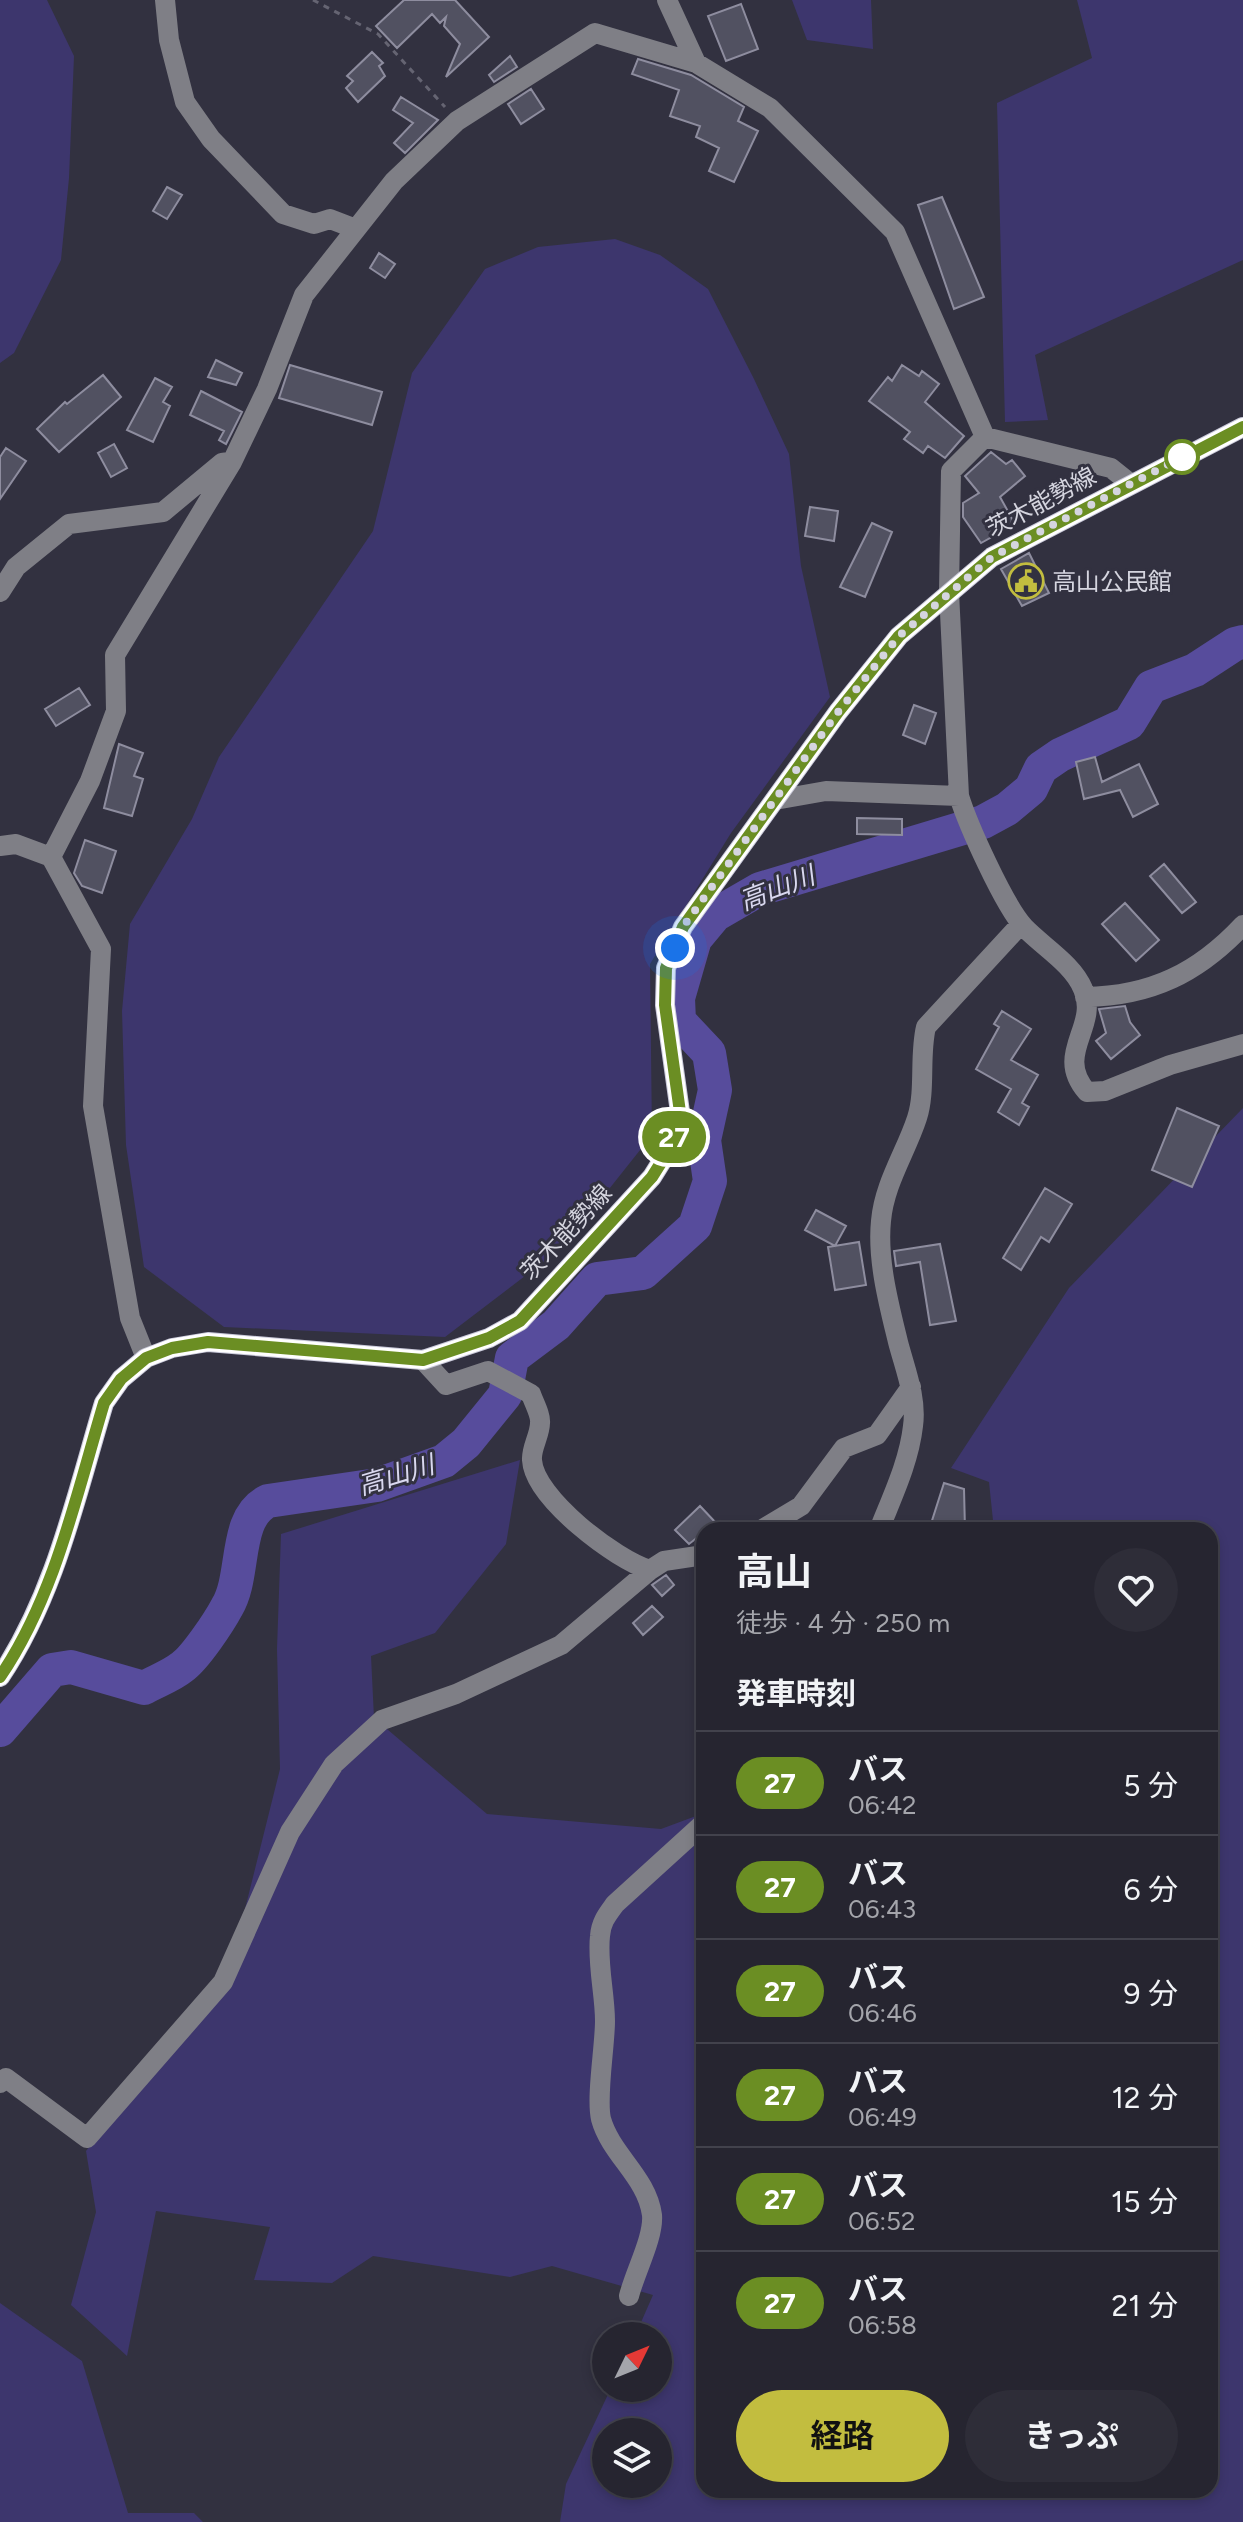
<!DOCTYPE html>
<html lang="ja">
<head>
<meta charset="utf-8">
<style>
	:root { --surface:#262530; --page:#2e2d38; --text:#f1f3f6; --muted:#a4a5ab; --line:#42424c; --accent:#c2bd3f }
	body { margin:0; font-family:Figtree,"Noto Sans JP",sans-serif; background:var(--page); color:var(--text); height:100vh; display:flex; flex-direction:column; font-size:30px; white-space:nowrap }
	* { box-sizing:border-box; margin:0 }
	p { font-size:26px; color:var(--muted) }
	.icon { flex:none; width:44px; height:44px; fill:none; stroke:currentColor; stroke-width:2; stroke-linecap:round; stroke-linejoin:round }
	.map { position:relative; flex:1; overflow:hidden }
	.details { position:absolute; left:696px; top:1522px; width:522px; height:976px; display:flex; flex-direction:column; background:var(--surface); border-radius:24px; box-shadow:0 4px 12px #0003,0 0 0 2px var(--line) }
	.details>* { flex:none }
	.badge { padding:0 16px; border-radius:26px; font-size:28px; line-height:52px }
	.needle { width:52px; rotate:47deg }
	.controls { position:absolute; left:592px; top:2322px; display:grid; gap:16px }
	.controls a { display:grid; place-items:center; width:80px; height:80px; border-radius:50%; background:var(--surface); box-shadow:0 4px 12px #0003,0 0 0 2px var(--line); font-size:40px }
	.you { position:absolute; width:40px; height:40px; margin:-20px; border:6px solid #fff; border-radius:50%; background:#1a73e8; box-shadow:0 0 0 12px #1a73e833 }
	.map>.badge { position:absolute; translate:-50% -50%; box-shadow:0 0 0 4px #fff }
	h2 { padding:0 40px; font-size:30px; line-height:72px }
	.round { display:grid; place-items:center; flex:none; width:84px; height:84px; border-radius:42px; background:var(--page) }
	.head { display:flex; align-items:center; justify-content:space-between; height:136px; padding:0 40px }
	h1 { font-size:38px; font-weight:700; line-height:60px }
	.primary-button { display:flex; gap:16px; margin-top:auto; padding:16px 40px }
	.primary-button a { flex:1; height:92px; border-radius:48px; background:var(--accent); color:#111; font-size:32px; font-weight:700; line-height:92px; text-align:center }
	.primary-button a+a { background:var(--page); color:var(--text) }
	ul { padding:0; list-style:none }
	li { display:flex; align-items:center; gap:24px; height:104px; padding:0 40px; border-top:2px solid var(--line) }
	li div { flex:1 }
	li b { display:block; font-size:30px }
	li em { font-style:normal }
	li .badge { min-width:88px; font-weight:700; text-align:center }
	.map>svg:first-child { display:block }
	.green { fill:#3d366d; fill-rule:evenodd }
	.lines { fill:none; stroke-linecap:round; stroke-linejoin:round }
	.river { stroke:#574c9c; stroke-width:34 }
	.building { fill:#515161; stroke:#8e8d9f; stroke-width:2 }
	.path { stroke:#656472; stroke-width:3; stroke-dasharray:6 6; stroke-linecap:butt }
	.minor { stroke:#7f7f86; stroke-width:20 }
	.major { stroke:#cacada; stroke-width:20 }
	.line-casing { stroke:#fff; stroke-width:18 }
	.line { stroke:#6b8e23; stroke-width:12 }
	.walk { stroke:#d5d5df; stroke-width:8; stroke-dasharray:0 14.4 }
	.stop-dot { fill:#fff; stroke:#6b8e23; stroke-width:4 }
	.labels { text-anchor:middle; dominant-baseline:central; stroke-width:6; stroke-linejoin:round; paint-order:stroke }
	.street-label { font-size:24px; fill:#d5d5df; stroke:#323140 }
	.poi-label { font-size:24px; fill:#d5d5df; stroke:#323140; text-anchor:start }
	.water-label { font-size:26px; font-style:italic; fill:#d9d8ef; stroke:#323140 }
</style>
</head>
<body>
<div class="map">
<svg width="1243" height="2522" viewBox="0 0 1243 2522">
	<rect width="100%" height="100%" fill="#323140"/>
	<!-- green -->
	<path class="green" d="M0 0H47L74 56 69 178 61 260 14 353 0 363Z
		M792 0H871L873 49 807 40Z
		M1077 0H1243V260L1035 355 1048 420 1005 422 997 103 1092 58Z
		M615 239 660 255 708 289 754 379 789 454 801 566 830 697 731 833 650 964 652 1135 563 1247 445 1337 224 1327 144 1267 126 1145 122 1011 130 924 192 819 219 757 373 531 412 373 485 269 538 247Z
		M1243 1108V2522H560L566 2484 611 2388H658V2336H635L653 2295 552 2266 510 2277 373 2256 332 2283 254 2280 270 2227 156 2211 127 2356 71 2305 96 2212 86 2151 231 1965 280 1769 277 1649 281 1534 520 1460 506 1544 435 1633 371 1656 374 1718 487 1814 661 1829 704 1813V2490H1210V1530H994L989 1482 951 1468 1069 1288ZM606 2432H658V2484H606Z
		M0 2303 82 2361 128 2513H194L203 2522H0Z"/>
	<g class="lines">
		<!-- river -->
		<path class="river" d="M0 1730 52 1670 71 1667 144 1688C156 1681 171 1676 182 1667 195 1658 219 1622 227 1607 246 1576 233 1518 268 1501L377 1485 444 1461 466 1443 505 1395 512 1358 556 1325 597 1279 643 1273 695 1226 710 1181 704 1140 715 1090 709 1053 679 1021 678 998 695 939 715 915 760 889 983 822 1007 809 1031 789 1041 768 1060 755 1129 723 1151 687 1195 670 1235 644 1243 642"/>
	</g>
	<!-- building -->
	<path class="building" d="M404 0H455L489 37 446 77 460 44 444 26 446 17 440 23 432 14 397 48 376 26Z
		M741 4 758 49 726 61 708 16Z
		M372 52 383 63 379 66 385 76 358 102 346 88 353 81 347 76Z
		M510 56 517 67 494 82 489 75Z
		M638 59 691 75 744 107 738 121 758 131 734 182 709 171 719 148 696 137 700 126 670 116 679 90 632 74Z
		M531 89 544 109 521 124 508 104Z
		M401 97 438 120 405 153 394 143 413 123 393 110Z
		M167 187 182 195 167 219 153 211Z
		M942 197 984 297 954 309 918 205Z
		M379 253 395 264 385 278 370 268Z
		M216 360 242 373 236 385 208 377Z
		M290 365 382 392 372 425 279 398Z
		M902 365 919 376 922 371 939 384 925 402 964 436 945 458 928 446 923 453 904 439 910 432 869 401 888 377 892 381Z
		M103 375 121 397 59 452 37 429 65 402 67 404Z
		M155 378 172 387 163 402 170 406 153 442 127 430Z
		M201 391 242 412 226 444 219 440 224 431 190 415Z
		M114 444 127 468 111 477 98 453Z
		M6 448 26 461 0 499V457Z
		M991 452 1006 464 1012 460 1025 476 1000 497 1015 524 981 543 963 517V503L979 493 965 476Z
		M810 507 838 511 834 541 805 536Z
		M872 523 892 532 865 597 840 587Z
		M1029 553 1049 593 1022 606 1001 569Z
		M79 688 90 705 56 726 45 709Z
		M914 705 936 713 925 744 903 735Z
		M119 744 143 753 134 776 143 779 132 816 104 808Z
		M1095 757 1102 782 1139 764 1158 804 1133 817 1120 790 1084 799 1076 762Z
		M857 818 902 819V835L857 834Z
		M85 840 116 851 102 893 82 886 74 873Z
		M1164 864 1196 902 1182 913 1150 876Z
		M1125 903 1159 940 1136 961 1102 924Z
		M1125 1006 1130 1022 1140 1035 1111 1059 1096 1041 1106 1033 1099 1009Z
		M1002 1011 1031 1029 1011 1060 1038 1075 1022 1103 1029 1107 1019 1125 998 1112 1011 1089 976 1069 999 1027 994 1024Z
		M1177 1108 1219 1126 1192 1187 1152 1170Z
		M1045 1188 1072 1204 1049 1242 1041 1237 1021 1270 1003 1258Z
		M816 1210 846 1226 835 1246 805 1230Z
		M859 1242 866 1285 835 1290 828 1247Z
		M940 1244 956 1321 930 1325 920 1262 896 1266 894 1251Z
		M944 1483 964 1489 965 1530H929Z
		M700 1506 716 1523 689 1544 675 1530Z
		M666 1575 674 1585 662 1596 652 1585Z
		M652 1606 663 1617 643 1635 633 1623Z"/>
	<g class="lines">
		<!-- path -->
		<path class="path" d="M313 0 378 34 445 107"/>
		<!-- minor -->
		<path class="minor" d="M165 0 169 40 185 102 211 139 283 214 314 224 330 219 356 229
			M667 0 696 63
			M985 437 951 471 949 592 959 796C968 825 1004 905 1024 927 1042 946 1073 964 1083 989 1100 1027 1053 1053 1087 1092L1105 1091 1170 1065 1243 1044
			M0 592 16 567 69 524 163 512 222 463 229 462
			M775 800 826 791 959 796
			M0 846 16 844 51 857
			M1085 997C1151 996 1198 973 1243 925
			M146 1358 130 1318 93 1106 101 949 51 857 90 781 116 711 115 655 232 462 267 389 304 295 394 181 457 121 595 33 696 63 770 108 895 232 985 437 1111 468 1131 484
			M423 1360 446 1385 488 1371 531 1394C534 1403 541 1415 540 1423 540 1435 531 1448 532 1460 534 1498 616 1560 650 1570L664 1561 704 1555
			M761 1530 801 1506 844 1448 877 1435 911 1387
			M879 1530C892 1497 909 1462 913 1426 917 1398 905 1369 898 1342 889 1305 877 1260 881 1221 884 1184 906 1152 917 1118 926 1090 919 1056 926 1027L1021 924
			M0 2083 6 2078 87 2138 223 1982 290 1832 334 1764 382 1720 456 1694 561 1645 650 1570
			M629 2296C635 2272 654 2237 652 2215 647 2177 611 2155 601 2119 596 2097 605 2046 605 2021 605 1994 597 1964 600 1936 601 1922 607 1915 615 1904L704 1823"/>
		<!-- major -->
		<path class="major" d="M0 1677C55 1595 76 1496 104 1403L121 1379 146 1358 172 1348 208 1342 423 1360 489 1338 520 1321 652 1177 672 1145 680 1112 665 1005 666 968 683 927 838 712 899 636 992 557 1243 427"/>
	</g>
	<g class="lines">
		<defs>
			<path id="line" d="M0 1677C55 1596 76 1496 104 1403L121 1379 146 1358 172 1348 208 1342 423 1360 489 1338 520 1321 652 1177 672 1145 680 1112 665 1005 666 968 683 927 838 712 899 636 992 557 1243 427"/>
		</defs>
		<!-- line casing -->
		<use href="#line" class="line-casing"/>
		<!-- line -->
		<use href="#line" class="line"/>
		<!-- walk -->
		<path class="walk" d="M675 948 683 927 838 712 899 636 992 557 1182 457"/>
	</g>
	<!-- icons -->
	<defs>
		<symbol id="civic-ring" viewBox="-11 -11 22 22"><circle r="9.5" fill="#323140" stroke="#c2bd3f" stroke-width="1.5"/><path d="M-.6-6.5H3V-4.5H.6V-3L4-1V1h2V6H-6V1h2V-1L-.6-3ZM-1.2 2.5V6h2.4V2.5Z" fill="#c2bd3f"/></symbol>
	</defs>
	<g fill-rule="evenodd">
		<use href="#civic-ring" x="1006" y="561" width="40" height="40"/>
	</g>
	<!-- markers -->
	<circle class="stop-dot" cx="1182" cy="457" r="16"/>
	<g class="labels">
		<!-- street labels -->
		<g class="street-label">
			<text transform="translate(1041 502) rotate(-28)">茨木能勢線</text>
			<text transform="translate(566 1232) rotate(-47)">茨木能勢線</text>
		</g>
		<!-- poi labels -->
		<g class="poi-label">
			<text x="1052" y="581">高山公民館</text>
		</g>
		<!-- water labels -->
		<g class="water-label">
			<text transform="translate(777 888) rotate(-21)">高山川</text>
			<text transform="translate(396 1475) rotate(-17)">高山川</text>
		</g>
	</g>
</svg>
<div class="controls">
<a><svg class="needle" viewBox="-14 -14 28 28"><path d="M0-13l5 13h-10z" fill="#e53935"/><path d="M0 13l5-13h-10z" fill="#a4a5ab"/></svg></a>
<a><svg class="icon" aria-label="layers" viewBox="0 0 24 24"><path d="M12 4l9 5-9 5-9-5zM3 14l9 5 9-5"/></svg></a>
</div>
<div class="you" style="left:675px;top:948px"></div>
<b class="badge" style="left:674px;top:1137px;background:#6b8e23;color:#fff">27</b>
<section class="details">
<div class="head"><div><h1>高山</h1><p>徒歩 · 4 分 · 250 m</p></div><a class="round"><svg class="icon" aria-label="heart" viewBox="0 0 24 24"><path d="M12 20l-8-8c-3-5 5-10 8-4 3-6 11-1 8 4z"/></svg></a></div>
<h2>発車時刻</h2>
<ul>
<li><span class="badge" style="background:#6b8e23;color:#fff">27</span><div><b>バス</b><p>06:42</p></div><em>5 分</em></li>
<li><span class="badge" style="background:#6b8e23;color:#fff">27</span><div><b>バス</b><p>06:43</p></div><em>6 分</em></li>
<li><span class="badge" style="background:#6b8e23;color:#fff">27</span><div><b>バス</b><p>06:46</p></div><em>9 分</em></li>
<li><span class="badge" style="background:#6b8e23;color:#fff">27</span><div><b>バス</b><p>06:49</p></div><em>12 分</em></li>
<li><span class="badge" style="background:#6b8e23;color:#fff">27</span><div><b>バス</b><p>06:52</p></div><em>15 分</em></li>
<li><span class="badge" style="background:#6b8e23;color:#fff">27</span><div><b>バス</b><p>06:58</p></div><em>21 分</em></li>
</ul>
<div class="primary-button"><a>経路</a><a>きっぷ</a></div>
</section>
</div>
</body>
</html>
